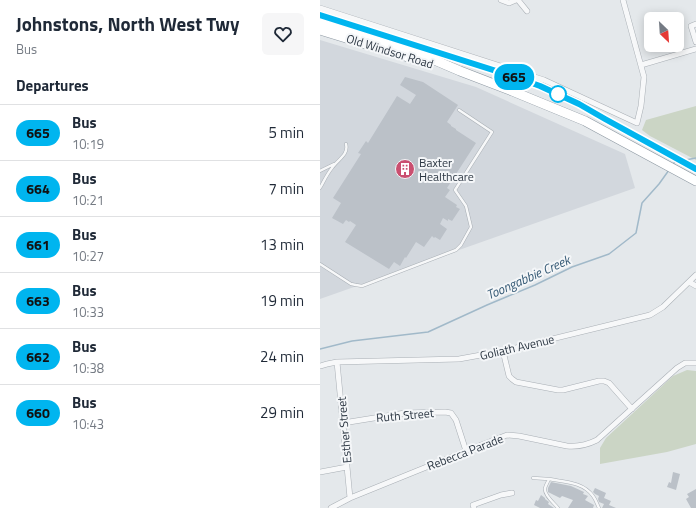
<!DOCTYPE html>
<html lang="en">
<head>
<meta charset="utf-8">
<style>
	:root { --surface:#fff; --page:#f6f6f7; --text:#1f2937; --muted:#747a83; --line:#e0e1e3 }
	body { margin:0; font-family:"Titillium Web",sans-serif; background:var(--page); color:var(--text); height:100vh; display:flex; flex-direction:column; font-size:15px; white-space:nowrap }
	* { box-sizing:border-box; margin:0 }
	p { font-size:13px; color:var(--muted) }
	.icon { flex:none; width:22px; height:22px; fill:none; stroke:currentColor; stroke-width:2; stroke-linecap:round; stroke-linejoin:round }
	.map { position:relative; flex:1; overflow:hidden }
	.side { display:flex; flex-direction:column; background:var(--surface); width:320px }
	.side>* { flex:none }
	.badge { padding:0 8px; border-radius:13px; font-size:14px; line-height:26px }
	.needle { width:26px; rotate:155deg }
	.controls { position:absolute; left:324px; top:12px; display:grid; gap:8px }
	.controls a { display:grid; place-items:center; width:40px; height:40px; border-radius:6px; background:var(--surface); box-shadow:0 2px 10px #0003; font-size:20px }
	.map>.badge { position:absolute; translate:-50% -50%; box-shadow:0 0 0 2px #fff }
	h2 { padding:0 16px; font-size:15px; line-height:36px }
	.round { display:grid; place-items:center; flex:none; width:42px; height:42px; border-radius:6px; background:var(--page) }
	.head { display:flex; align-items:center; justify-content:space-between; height:68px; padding:0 16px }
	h1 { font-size:19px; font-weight:700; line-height:30px }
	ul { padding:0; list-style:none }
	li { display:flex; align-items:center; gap:12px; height:56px; padding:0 16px; border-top:1px solid var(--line) }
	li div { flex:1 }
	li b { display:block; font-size:15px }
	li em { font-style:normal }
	li .badge { min-width:44px; font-weight:700; text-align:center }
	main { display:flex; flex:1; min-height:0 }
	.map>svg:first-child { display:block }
	.built { fill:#d2d7dd }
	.green { fill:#cbd5c5 }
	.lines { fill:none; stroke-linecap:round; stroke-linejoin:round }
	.stream { stroke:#a1b9c9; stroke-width:1.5 }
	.building { fill:#bbc1c8 }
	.service-casing { stroke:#a9afb5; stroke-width:3.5 }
	.minor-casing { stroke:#a9afb5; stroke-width:6 }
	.trunk-casing { stroke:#8c97a1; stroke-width:10 }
	.service { stroke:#f7f8f9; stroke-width:2.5 }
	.minor { stroke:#f7f8f9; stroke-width:5 }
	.trunk { stroke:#fff; stroke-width:9 }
	.line-casing { stroke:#fff; stroke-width:9 }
	.line { stroke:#00b5ef; stroke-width:6 }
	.stop-dot { fill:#fff; stroke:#00b5ef; stroke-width:2 }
	.labels { text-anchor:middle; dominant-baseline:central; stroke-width:4; stroke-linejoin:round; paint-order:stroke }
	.street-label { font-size:12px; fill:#2c3743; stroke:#f4f6f8 }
	.poi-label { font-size:12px; fill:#2c3743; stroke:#f4f6f8; text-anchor:start }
	.water-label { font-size:13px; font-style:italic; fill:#375b76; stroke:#f4f6f8 }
</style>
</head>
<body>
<main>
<section class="side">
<div class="head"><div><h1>Johnstons, North West Twy</h1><p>Bus</p></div><a class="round"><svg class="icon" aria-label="heart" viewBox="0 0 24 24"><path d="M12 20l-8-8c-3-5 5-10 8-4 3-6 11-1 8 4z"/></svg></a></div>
<h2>Departures</h2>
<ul>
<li><span class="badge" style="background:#00b5ef;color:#111">665</span><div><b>Bus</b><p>10:19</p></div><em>5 min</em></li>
<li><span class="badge" style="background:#00b5ef;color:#111">664</span><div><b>Bus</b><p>10:21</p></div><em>7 min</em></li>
<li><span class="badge" style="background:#00b5ef;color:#111">661</span><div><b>Bus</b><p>10:27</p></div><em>13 min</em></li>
<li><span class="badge" style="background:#00b5ef;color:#111">663</span><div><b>Bus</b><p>10:33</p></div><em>19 min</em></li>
<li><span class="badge" style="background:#00b5ef;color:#111">662</span><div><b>Bus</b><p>10:38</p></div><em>24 min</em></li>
<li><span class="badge" style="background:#00b5ef;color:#111">660</span><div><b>Bus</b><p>10:43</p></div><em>29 min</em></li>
</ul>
</section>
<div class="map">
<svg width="376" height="508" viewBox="0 0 376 508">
	<rect width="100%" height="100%" fill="#e4e8eb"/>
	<!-- built -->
	<path class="built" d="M0 40 156 87 305 154 315 188 0 299Z"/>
	<!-- green -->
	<path class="green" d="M376 106V160L330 136 322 130 326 120Z
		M367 370 376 371V444L347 452 280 464V448L286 438 353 376Z"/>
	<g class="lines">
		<!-- stream -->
		<path class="stream" d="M353 164 355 162 376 158
			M0 349 32 341 108 332 167 305 215 285 252 267 289 254 316 233 322 203 339 184 349 170"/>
	</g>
	<!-- building -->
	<path class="building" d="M85 77 103 82 138 105 127 122 131 125V126L136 129V130L156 143 127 188 130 190 125 197 137 205 136 207 140 209 132 221 128 219V221L123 218 120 224 127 229 120 240 115 237 114 238 112 236 104 247 96 242 86 258 85 257 80 266 74 262 69 269 25 242 36 225 30 221 29 222 26 220 23 224 12 218 21 203 13 198 41 154 38 153 46 141 48 143 77 96 90 104 96 95 80 85Z
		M353 472 360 474 356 490 347 487 349 482 351 483Z
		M231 482 251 486 264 492 263 494 268 496 265 500 274 505 273 508H248L253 500 242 496 240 498 228 492V488Z
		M275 488 286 493 284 498 291 501 289 505 296 508H282L284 504 279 502 278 499 279 496 275 494 273 492Z
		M376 489V508H371L366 499 369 497 367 494Z
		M221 495 225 498V499L229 502 228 504 234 508H220L214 505 216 500 218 501Z"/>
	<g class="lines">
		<defs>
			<path id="service" d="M0 14 198 78 220 86 259 104 285 119 376 169
				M0 171 14 164
				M0 188C4 181 7 174 12 168 17 160 29 155 26 144
				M0 264 31 284 36 285 42 286 136 250 141 245 151 227 146 206 135 190 172 132 139 110
				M213 478 229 479
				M238 508C234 503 224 495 225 489 225 486 228 482 229 479 245 482 263 482 273 496 276 500 277 504 279 508"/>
			<path id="minor" d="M181 0 189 3 196 0
				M198 0 207 11
				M0 8 224 80 317 123 321 106 324 77 303 0
				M376 24 371 26 376 42
				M321 65 376 49
				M369 282 376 286
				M183 351 189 376 192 379 196 382 238 390H243L279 381H284L289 383 312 409
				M17 362 30 498
				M0 366 7 364 17 362 139 359 183 351 330 315 343 307 376 275
				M23 423 85 413 125 412 131 413 136 420 146 451
				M0 472 27 467
				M11 508 30 498 146 451 187 435 199 436 247 446C258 447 267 445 277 440L357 368 365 363H376
				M154 508 153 505 181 495 192 493"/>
			<path id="trunk" d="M0 22 112 59 140 71 192 91 265 121 376 181
				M0 30 104 62"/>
		</defs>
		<!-- service casing -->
		<use href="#service" class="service-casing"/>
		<!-- minor casing -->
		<use href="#minor" class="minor-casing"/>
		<!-- trunk casing -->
		<use href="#trunk" class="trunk-casing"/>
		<!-- service -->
		<use href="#service" class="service"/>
		<!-- minor -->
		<use href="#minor" class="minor"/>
		<!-- trunk -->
		<use href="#trunk" class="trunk"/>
	</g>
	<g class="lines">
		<defs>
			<path id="line" d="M0 15 198 78 220 86 259 104 285 119 376 169"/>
		</defs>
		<!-- line casing -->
		<use href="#line" class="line-casing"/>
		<!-- line -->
		<use href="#line" class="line"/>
	</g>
	<!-- icons -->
	<defs>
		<symbol id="building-disc" viewBox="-11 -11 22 22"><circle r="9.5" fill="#ca4f70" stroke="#f4f6f8"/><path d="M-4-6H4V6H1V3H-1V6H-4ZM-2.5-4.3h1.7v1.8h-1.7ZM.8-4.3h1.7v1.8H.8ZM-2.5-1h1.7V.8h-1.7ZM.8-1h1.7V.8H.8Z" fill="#fff"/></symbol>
	</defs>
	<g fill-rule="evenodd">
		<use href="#building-disc" x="74" y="158" width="22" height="22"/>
	</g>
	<!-- markers -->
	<circle class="stop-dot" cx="238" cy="94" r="8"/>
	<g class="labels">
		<!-- street labels -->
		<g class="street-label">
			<text transform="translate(70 51) rotate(17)">Old Windsor Road</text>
			<text transform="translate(197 347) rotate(-13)">Goliath Avenue</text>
			<text transform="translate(85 415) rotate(-5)">Ruth Street</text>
			<text transform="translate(24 430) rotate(-95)">Esther Street</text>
			<text transform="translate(145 452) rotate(-21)">Rebecca Parade</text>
		</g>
		<!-- poi labels -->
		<g class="poi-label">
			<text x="99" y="162">Baxter<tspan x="99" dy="14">Healthcare</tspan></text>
		</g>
		<!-- water labels -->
		<g class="water-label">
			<text transform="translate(208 277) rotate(-24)">Toongabbie Creek</text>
		</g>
	</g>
</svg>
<div class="controls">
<a><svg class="needle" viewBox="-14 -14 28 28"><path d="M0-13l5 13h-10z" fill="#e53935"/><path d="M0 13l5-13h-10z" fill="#747a83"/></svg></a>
</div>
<b class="badge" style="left:194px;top:77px;background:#00b5ef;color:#111">665</b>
</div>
</main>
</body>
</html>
